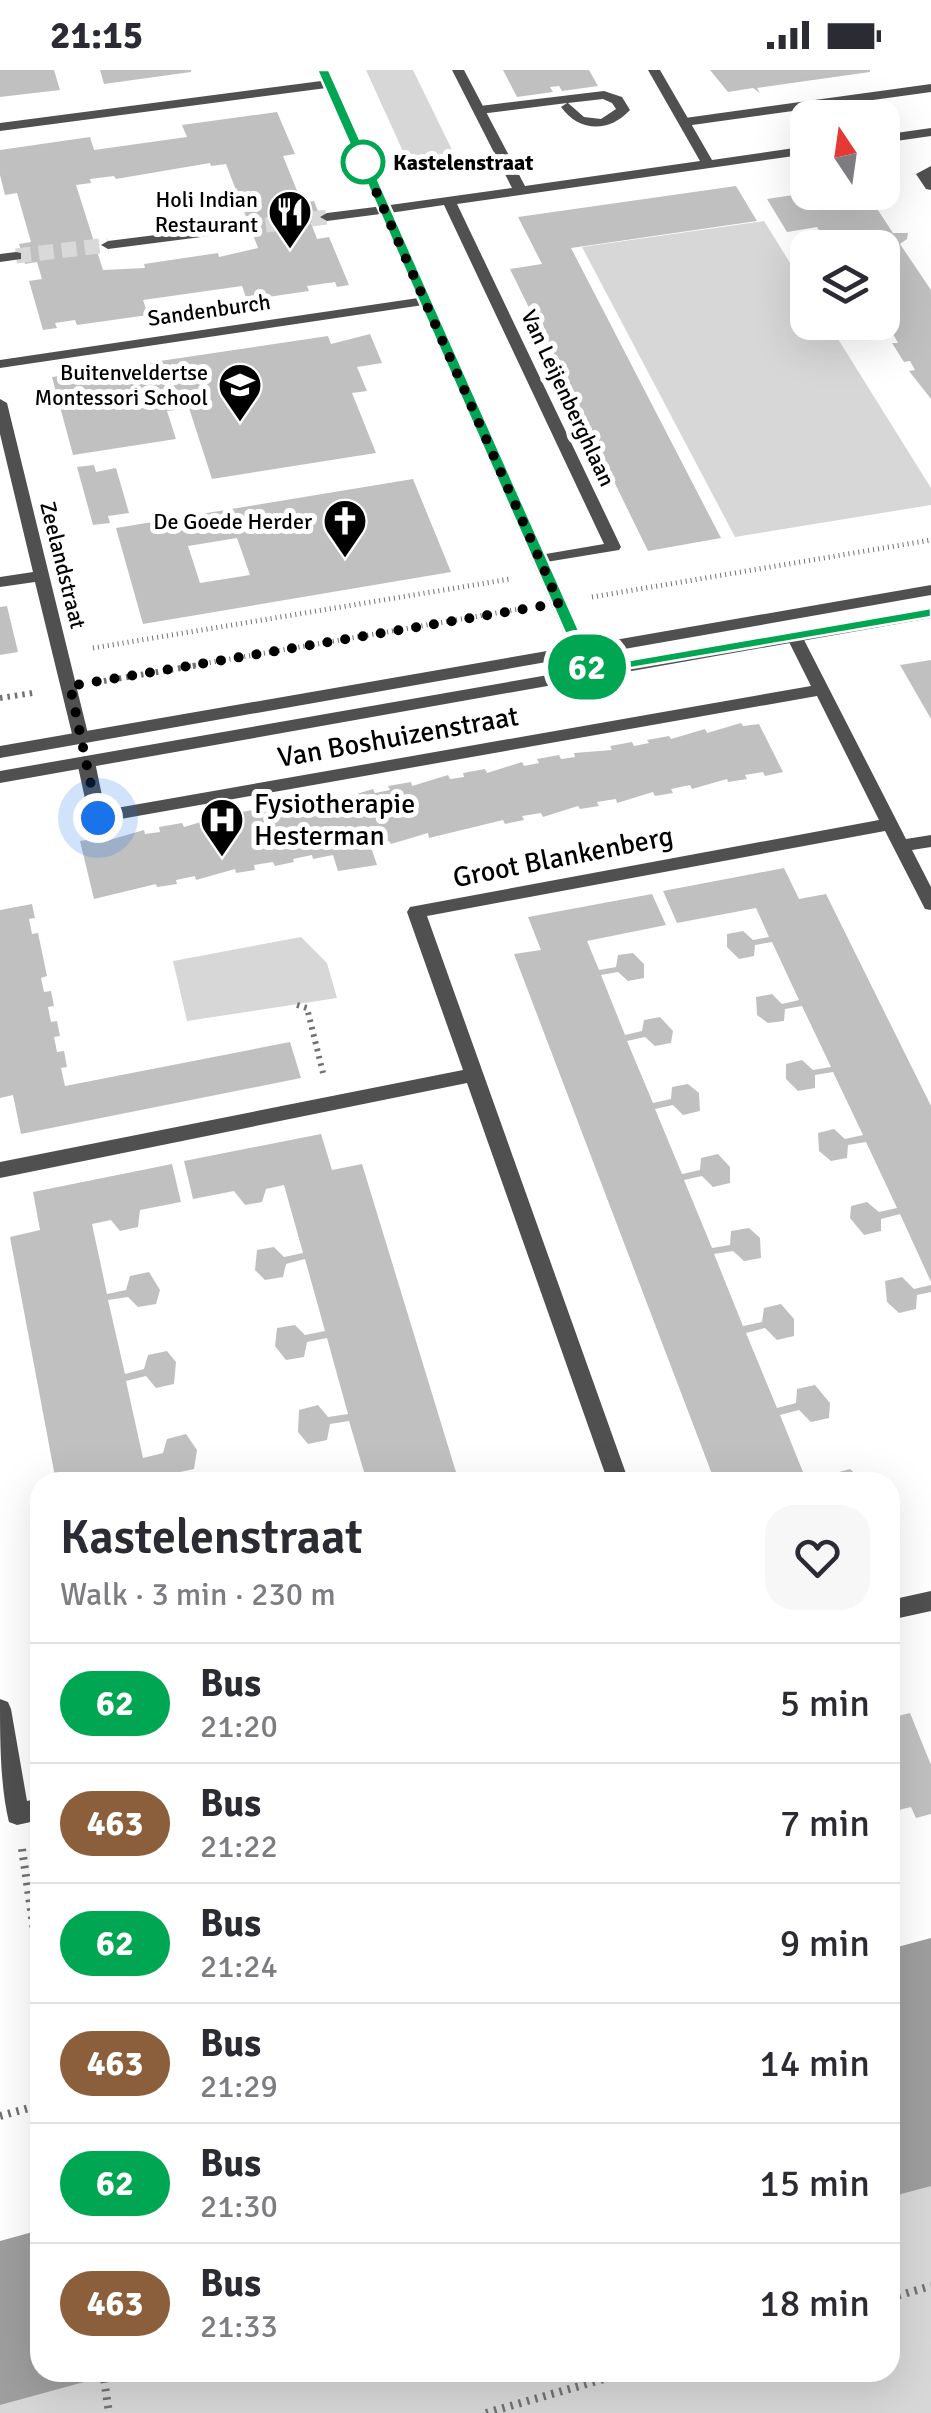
<!DOCTYPE html>
<html lang="en">
<head>
<meta charset="utf-8">
<style>
	:root { --surface:#fff; --page:#f7f7f7; --text:#2b2b33; --muted:#7c7c81; --line:#e1e1e2 }
	body { margin:0; font-family:Signika,sans-serif; background:var(--page); color:var(--text); height:100vh; display:flex; flex-direction:column; font-size:38px; white-space:nowrap }
	* { box-sizing:border-box; margin:0 }
	p { font-size:32px; color:var(--muted) }
	.icon { flex:none; width:55px; height:55px; fill:none; stroke:currentColor; stroke-width:2; stroke-linecap:round; stroke-linejoin:round }
	.map { position:relative; flex:1; overflow:hidden }
	.panel { position:absolute; left:30px; top:1402px; width:870px; height:910px; display:flex; flex-direction:column; background:var(--surface); border-radius:30px; box-shadow:0 10px 40px #0002 }
	.panel>* { flex:none }
	.badge { padding:0 20px; border-radius:32px; font-size:35px; line-height:65px }
	.needle { width:65px; rotate:347deg }
	.buttons { position:absolute; left:790px; top:30px; display:grid; gap:20px }
	.buttons a { display:grid; place-items:center; width:110px; height:110px; border-radius:20px; background:var(--surface); box-shadow:0 10px 40px #0002; font-size:50px }
	.you { position:absolute; width:50px; height:50px; margin:-25px; border:8px solid #fff; border-radius:50%; background:#1a73e8; box-shadow:0 0 0 15px #1a73e833 }
	.map>.badge { position:absolute; translate:-50% -50%; box-shadow:0 0 0 5px #fff }
	.round { display:grid; place-items:center; flex:none; width:105px; height:105px; border-radius:30px; background:var(--page) }
	.overview { display:flex; align-items:center; justify-content:space-between; height:170px; padding:0 30px }
	h1 { font-size:48px; font-weight:600; line-height:75px }
	ul { padding:0; list-style:none }
	li { display:flex; align-items:center; gap:30px; height:120px; padding:0 30px; border-top:2px solid var(--line) }
	li div { flex:1 }
	li b { display:block; font-size:38px }
	li em { font-style:normal }
	li .badge { min-width:110px; font-weight:700; text-align:center }
	.status { display:flex; justify-content:space-between; align-items:center; height:70px; padding:0 50px; background:var(--surface); direction:ltr }
	.status svg { height:28px; fill:currentColor }
	.map>svg:first-child { display:block }
	.green { fill:#d7d7d7 }
	.water { fill:#9e9e9e }
	.building { fill:#c0c0c0; fill-rule:evenodd }
	.lines { fill:none; stroke-linecap:round; stroke-linejoin:round }
	.pedestrian-tunnel { stroke:#d9d9d9; stroke-width:15; stroke-dasharray:15 8; stroke-linecap:butt }
	.path-far2 { stroke:#727272; stroke-width:5; stroke-dasharray:1 4; stroke-linecap:butt }
	.path-far1 { stroke:#727272; stroke-width:6; stroke-dasharray:2.5 5; stroke-linecap:butt }
	.path { stroke:#727272; stroke-width:8; stroke-dasharray:2.5 6; stroke-linecap:butt }
	.service { fill:#505050; fill-rule:evenodd }
	.pedestrian { fill:#505050; fill-rule:evenodd }
	.minor { fill:#505050; fill-rule:evenodd }
	.tertiary { fill:#505050; fill-rule:evenodd }
	.line { fill:#00a651; stroke:#fff; stroke-width:2.5 }
	.walk { stroke:#000; stroke-width:10; stroke-dasharray:0 18 }
	.stop-dot { fill:#fff; stroke:#00a651; stroke-width:5 }
	.labels { text-anchor:middle; dominant-baseline:central; stroke-width:10; stroke-linejoin:round; paint-order:stroke }
	.far-stop-label { font-size:22px; font-weight:bold; fill:#000; stroke:#fff; text-anchor:start }
	.far-poi-label { font-size:22px; fill:#000; stroke:#fff; text-anchor:end }
	.far-street-label { font-size:22px; fill:#000; stroke:#fff }
	.street-label { font-size:28px; fill:#000; stroke:#fff }
	.poi-label { font-size:28px; fill:#000; stroke:#fff; text-anchor:start }
</style>
</head>
<body>
<div class="status"><b>21:15</b><svg viewBox="0 0 49 12"><path d="M0 12V9h3v3zM5 12V6h3v6zM10 12V3h3v9zM15 12V0h3v12zM26 1h20v11H26zM47 4h2v5h-2z"/></svg></div>
<div class="map">
<svg width="931" height="2343" viewBox="0 0 931 2343">
	<rect width="100%" height="100%" fill="#fff"/>
	<!-- green -->
	<path class="green" d="M366 0H413L458 92 411 99Z
		M764 151 807 220 808 252 828 253 931 418V435L735 467 582 177Z
		M301 867 327 893 337 928 187 951 173 891Z
		M931 2095V2343H0V2318L75 2302H890V2106Z"/>
	<!-- water -->
	<path class="water" d="M931 1868V2116L890 2127V1879Z
		M40 2160V2302L117 2303 0 2335V2171Z"/>
	<!-- building -->
	<path class="building" d="M0 0H54L60 20 0 27Z
		M100 0H191V2L104 14Z
		M503 0H589L598 16 562 21 559 16 550 17 553 22 517 27Z
		M710 0H870V2L757 18 760 23 753 18 728 22Z
		M277 42 295 84 283 86 302 133 314 131 322 151 311 153 317 169 329 167 349 215 337 217 335 212 307 216 309 221 247 230 242 216 143 230 148 245 77 255 75 250 55 253 57 258 43 260 29 211 42 209 37 192 25 194 19 174 31 172 17 123 5 125 0 105V80L90 67 94 80 187 67 182 55ZM210 93 211 96 226 94 258 178 219 187 218 183 144 194 145 198 103 200 76 115 91 113 90 109 114 106 116 109Z
		M736 116 757 151 571 178 721 468 648 481 510 199 542 194 518 147Z
		M813 122H866L893 163H908L907 169 900 174 931 220V329L909 301 915 300 910 291 904 292 892 273H898L893 264 887 266 878 252H882V178H837L834 173 828 174 817 157 787 162 767 129Z
		M370 264 382 293 357 297 367 321 352 323 376 383 212 409 189 338 167 341 176 369 73 385 52 307 328 266 331 274Z
		M94 395 96 402 116 398 129 443 108 446 110 453 93 455 77 397Z
		M413 409 451 502 143 554 116 458ZM237 468 250 505 200 513 188 476Z
		M7 536 18 582 0 585V537Z
		M931 590V649L900 595Z
		M741 653 743 656 759 654 783 702 765 706 763 702 745 705 747 709 728 712 727 709 692 719 690 715 671 719 673 723 655 726 653 722 617 733 616 729 597 732 599 736 580 739 578 736 543 747 541 743 522 746 524 750 505 754 503 750 429 768 428 763 391 774 389 771 370 774 377 795 338 801 333 785 313 789 312 785 293 789 294 792 275 796 273 792 254 795 255 800 236 803 235 799 196 810 195 806 176 810 177 814 157 817 156 814 94 829 80 771 105 767 106 771 144 760 145 764 160 762 159 757 182 753 184 757 221 746 222 750 237 748 236 743 259 739 261 743 297 733 299 736 314 734 313 730 336 725 337 730 373 719 375 723 390 720 388 716 411 712 412 716 448 705 450 709 464 707 463 703 485 699 487 703 522 692 524 696 539 693 537 689 559 685 561 689 575 687 574 683 612 680 610 676 632 672 634 676 649 673 647 670 669 666 671 669 705 659 707 663Z
		M784 798 799 829 826 824 931 1036V1212L900 1144 881 1149V1161L864 1165 850 1148 851 1136 867 1132 879 1142 897 1138 866 1072 848 1075 847 1088 831 1091 819 1081 818 1063 834 1059 845 1069 863 1065 833 1002 815 1005V1018L798 1021 786 1009V994L802 990 813 1000 831 997 802 936 785 939 784 951 768 953 757 945 756 927 772 924 782 934 799 930 772 872 755 875 754 886 739 889 727 877V864L743 861 753 870 769 867 756 838 677 853 663 821Z
		M652 824 666 855 587 871 599 900 616 897 618 885 633 883 644 894V908L628 911 618 902 601 905 625 965 642 961 644 950 660 947 673 961 671 973 655 976 645 967 627 971 653 1033 671 1029 672 1017 688 1014 699 1023 700 1041 683 1045 673 1035 655 1039 682 1104 700 1100 701 1088 718 1084 730 1097V1113L713 1117 702 1106 684 1110 712 1178 730 1175 731 1161 749 1158 760 1168 761 1188 744 1191 733 1181 714 1184 743 1256 762 1252 764 1238 781 1234 794 1249V1266L777 1270 765 1258 746 1263 777 1338 796 1333 797 1319 815 1315 830 1333 829 1348 811 1352 799 1340 780 1345 807 1412H715L514 884 541 880 528 847Z
		M32 834 35 848 29 849 32 864 38 863 47 906 41 908 44 922 51 921 54 936 48 937 51 952 57 951 60 966 54 967 57 982 64 981 67 997 61 998 65 1016 290 972 301 1008 21 1064 13 1025 0 1028V840Z
		M321 1064 332 1100 362 1094 459 1412H367L349 1351 330 1354 327 1370 308 1374 298 1362 299 1340 318 1335 328 1347 348 1344 327 1268 307 1272 304 1287 286 1290 275 1276 277 1258 295 1255 305 1265 325 1261 305 1189 286 1194 283 1207 265 1210 255 1200 257 1180 274 1177 284 1187 303 1183 284 1115 266 1119 262 1132 245 1135 234 1121 193 1129 184 1091Z
		M172 1094 181 1132 140 1140 138 1157 120 1161 111 1150 92 1154 107 1224 126 1220 130 1206 149 1202 160 1220 156 1234 138 1237 128 1227 108 1230 125 1304 144 1299 148 1285 167 1281 176 1292 174 1314 156 1318 146 1306 126 1311 143 1388 163 1383 167 1369 186 1364 197 1380 194 1399 147 1409 148 1412H56L10 1167 40 1160 33 1122Z
		M902 1207 914 1219 931 1215V1222L917 1225 916 1239 899 1243 887 1232 885 1211Z
		M850 1399 864 1412H832V1404Z
		M910 1643 931 1695V1744L916 1748 911 1737 890 1742V1648Z"/>
	<g class="lines">
		<!-- pedestrian-tunnel -->
		<path class="pedestrian-tunnel" d="M243 158 327 147
			M16 186 108 175"/>
		<!-- path-far2 -->
		<path class="path-far2" d="M592 527 931 470
			M93 578 510 509
			M190 596 525 538"/>
		<!-- path-far1 -->
		<path class="path-far1" d="M104 611 205 594
			M0 628 33 623
			M297 935 307 938 323 1003"/>
		<!-- path -->
		<path class="path" d="M22 1779 40 1901
			M0 2046 40 2035
			M890 2228 931 2216
			M103 2302 109 2343
			M486 2343 628 2302"/>
		<!-- service -->
		<path class="service" d="M931 14V22L685 56 678 52 685 48Z
			M604 21 622 27 630 40C609 63 579 62 561 37L567 33 480 44 473 40 480 36ZM603 29 612 33 616 39 601 49 584 47 568 33Z"/>
		<!-- pedestrian -->
		<path class="pedestrian" d="M383 136 390 140 388 143 327 151 320 147 327 143Z
			M243 154 250 158 248 161 108 179 101 175 108 171Z
			M16 182 21 183V189L0 192V184Z"/>
		<!-- minor -->
		<path class="minor" d="M452 0H464L525 116 700 91 648 0H660L712 90 808 76V84L457 134 621 477 619 480 534 494V486L604 474 444 135 383 144 376 140 383 136 512 118Z
			M329 10 335 14 334 17 0 61V53Z
			M931 58V66L882 73V65Z
			M931 96V120L926 119 916 104Z
			M425 227 430 228V234L0 298V290Z
			M0 329 7 333 89 668 81 674 73 668 35 512 0 517V507L33 502 0 364Z
			M794 561 802 566 906 769 931 765V777L912 780 931 817V840L925 839 885 761 427 846 629 1412H608L467 1013 0 1108V1092L463 1000 407 842 410 837 879 750 817 626 98 753 89 747 77 692 80 688 86 686 95 692 105 740 811 616 786 566Z
			M931 1521V1541L890 1550V1530Z
			M0 1629 8 1632 11 1639 27 1731 40 1728V1750L17 1755 9 1752C0 1716 0 1667 0 1629Z"/>
		<!-- tertiary -->
		<path class="tertiary" d="M317 0H329L586 575 931 515V525L590 585 593 592 585 597 579 596 575 587 0 688V676L570 577Z
			M931 538V548L0 713V701Z"/>
	</g>
	<!-- line -->
	<path class="line" d="M317 0H329L595 596 931 538V547L584 606Z"/>
	<g class="lines">
		<!-- walk -->
		<path class="walk" d="M98 748 70 616 559 533 363 92"/>
	</g>
	<!-- icons -->
	<defs>
		<symbol id="restaurant-pin" viewBox="-11 -11 22 30"><path d="M0 17L-7.5 6A9.5 9.5 0 1 1 7.5 6Z" fill="#000" stroke="#fff"/><path d="M-5-6h1v4h1v-4h1v4h1v-4h1v5L-1.5 .5V6h-2V.5L-5-1ZM5-6V6H3V1.5H1.5Q1.5-4 5-6Z" fill="#fff"/></symbol>
		<symbol id="school-pin" viewBox="-11 -11 22 30"><path d="M0 17L-7.5 6A9.5 9.5 0 1 1 7.5 6Z" fill="#000" stroke="#fff"/><path d="M0-5L7-2L0 1L-7-2ZM-4 1L0 2.5L4 1V4Q0 6-4 4Z" fill="#fff"/></symbol>
		<symbol id="church-pin" viewBox="-11 -11 22 30"><path d="M0 17L-7.5 6A9.5 9.5 0 1 1 7.5 6Z" fill="#000" stroke="#fff"/><path d="M-1.2-6h2.4v3.5h3.3v2.4h-3.3V6h-2.4V-.1h-3.3v-2.4h3.3Z" fill="#fff"/></symbol>
		<symbol id="hospital-pin" viewBox="-11 -11 22 30"><path d="M0 17L-7.5 6A9.5 9.5 0 1 1 7.5 6Z" fill="#000" stroke="#fff"/><path d="M-5-5h3v3.5h4V-5h3V5h-3V1.5h-4V5h-3Z" fill="#fff"/></symbol>
	</defs>
	<g fill-rule="evenodd">
		<use href="#restaurant-pin" x="265" y="117" width="50" height="68"/>
		<use href="#school-pin" x="215" y="290" width="50" height="68"/>
		<use href="#church-pin" x="320" y="426" width="50" height="68"/>
		<use href="#hospital-pin" x="197" y="725" width="50" height="68"/>
	</g>
	<!-- markers -->
	<circle class="stop-dot" cx="363" cy="92" r="20"/>
	<g class="labels">
		<!-- far-stop labels -->
		<g class="far-stop-label">
			<text x="393" y="92">Kastelenstraat</text>
		</g>
		<!-- far-poi labels -->
		<g class="far-poi-label">
			<text x="258" y="129">Holi Indian<tspan x="258" dy="25">Restaurant</tspan></text>
			<text x="208" y="302">Buitenveldertse<tspan x="208" dy="25">Montessori School</tspan></text>
			<text x="312" y="451">De Goede Herder</text>
		</g>
		<!-- far-street labels -->
		<g class="far-street-label">
			<text transform="translate(209 240) rotate(-8)">Sandenburch</text>
			<text transform="translate(568 328) rotate(65)">Van Leijenberghlaan</text>
			<text transform="translate(63 495) rotate(76)">Zeelandstraat</text>
		</g>
		<!-- street labels -->
		<g class="street-label">
			<text transform="translate(398 667) rotate(-10)">Van Boshuizenstraat</text>
			<text transform="translate(563 787) rotate(-11)">Groot Blankenberg</text>
		</g>
		<!-- poi labels -->
		<g class="poi-label">
			<text x="254" y="734">Fysiotherapie<tspan x="254" dy="32">Hesterman</tspan></text>
		</g>
	</g>
</svg>
<div class="buttons">
<a><svg class="needle" viewBox="-14 -14 28 28"><path d="M0-13l5 13h-10z" fill="#e53935"/><path d="M0 13l5-13h-10z" fill="#7c7c81"/></svg></a>
<a><svg class="icon" aria-label="layers" viewBox="0 0 24 24"><path d="M12 4l9 5-9 5-9-5zM3 14l9 5 9-5"/></svg></a>
</div>
<div class="you" style="left:98px;top:748px"></div>
<b class="badge" style="left:587px;top:597px;background:#00a651;color:#fff">62</b>
<section class="panel">
<div class="overview"><div><h1>Kastelenstraat</h1><p>Walk · 3 min · 230 m</p></div><a class="round"><svg class="icon" aria-label="heart" viewBox="0 0 24 24"><path d="M12 20l-8-8c-3-5 5-10 8-4 3-6 11-1 8 4z"/></svg></a></div>
<ul>
<li><span class="badge" style="background:#00a651;color:#fff">62</span><div><b>Bus</b><p>21:20</p></div><em>5 min</em></li>
<li><span class="badge" style="background:#8b5e3c;color:#fff">463</span><div><b>Bus</b><p>21:22</p></div><em>7 min</em></li>
<li><span class="badge" style="background:#00a651;color:#fff">62</span><div><b>Bus</b><p>21:24</p></div><em>9 min</em></li>
<li><span class="badge" style="background:#8b5e3c;color:#fff">463</span><div><b>Bus</b><p>21:29</p></div><em>14 min</em></li>
<li><span class="badge" style="background:#00a651;color:#fff">62</span><div><b>Bus</b><p>21:30</p></div><em>15 min</em></li>
<li><span class="badge" style="background:#8b5e3c;color:#fff">463</span><div><b>Bus</b><p>21:33</p></div><em>18 min</em></li>
</ul>
</section>
</div>
</body>
</html>
